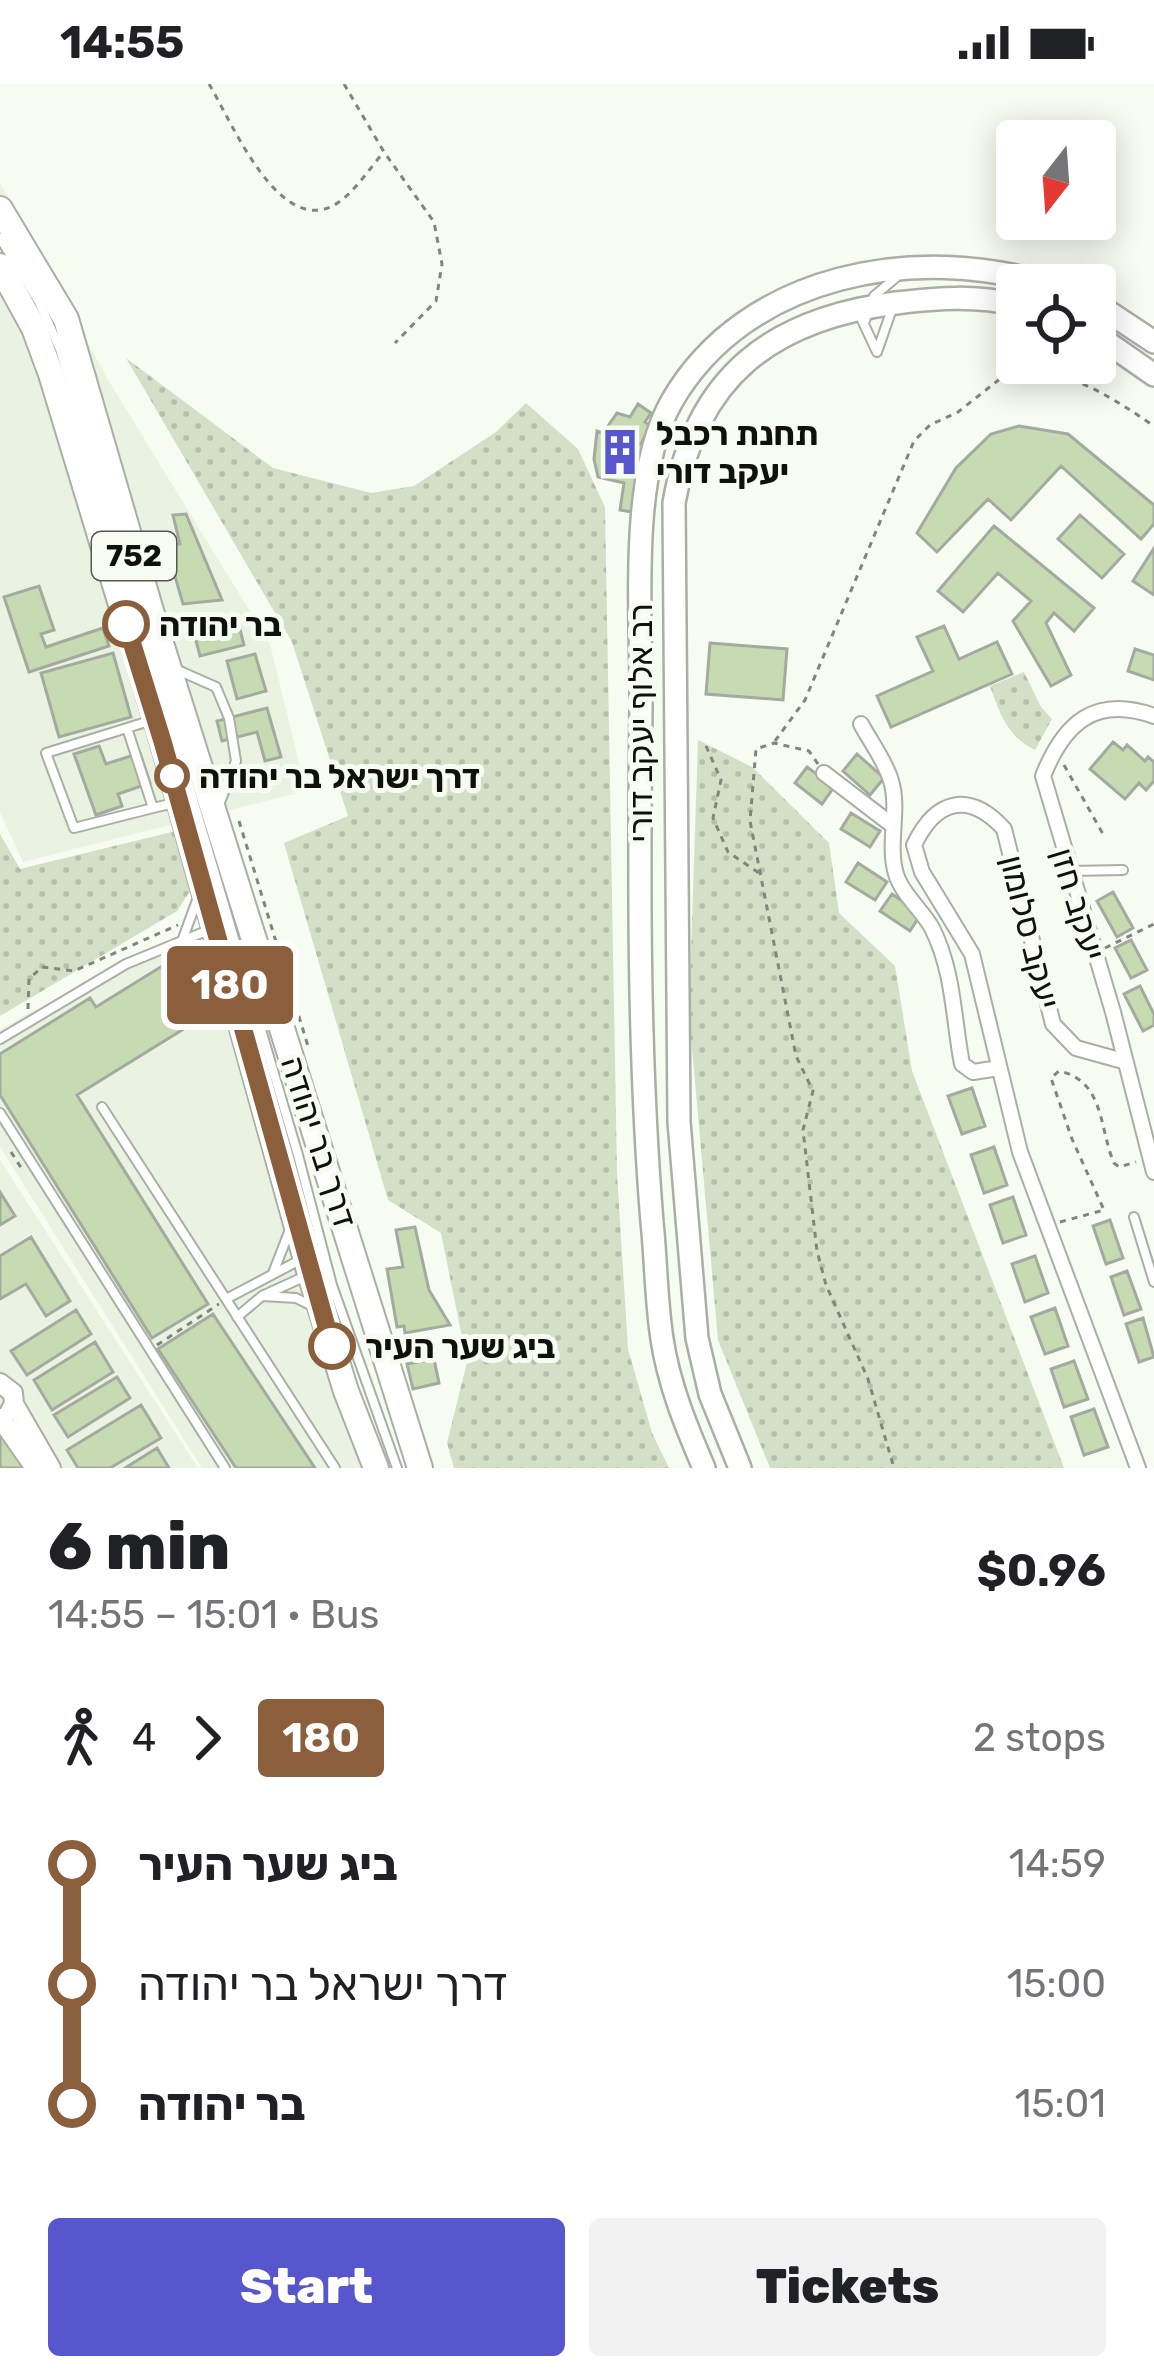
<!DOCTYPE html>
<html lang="en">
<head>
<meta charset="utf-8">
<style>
	:root { --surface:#fff; --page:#f2f2f2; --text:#202124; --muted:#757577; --accent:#5856cd }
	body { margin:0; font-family:Rubik,"Noto Sans Hebrew",sans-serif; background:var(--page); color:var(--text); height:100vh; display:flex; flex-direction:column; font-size:45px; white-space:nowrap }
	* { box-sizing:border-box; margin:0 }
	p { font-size:39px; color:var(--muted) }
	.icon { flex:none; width:66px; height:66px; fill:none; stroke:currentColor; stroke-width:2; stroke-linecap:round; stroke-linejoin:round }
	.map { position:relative; height:1384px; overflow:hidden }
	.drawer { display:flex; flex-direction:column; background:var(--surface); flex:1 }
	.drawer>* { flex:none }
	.badge { padding:0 24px; border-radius:9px; font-size:42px; line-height:78px }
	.needle { width:78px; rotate:197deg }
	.tools { position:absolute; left:996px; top:36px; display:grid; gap:24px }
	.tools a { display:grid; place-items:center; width:120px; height:120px; border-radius:12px; background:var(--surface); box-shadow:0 6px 30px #0003; font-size:60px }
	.map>.badge { position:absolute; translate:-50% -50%; box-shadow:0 0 0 6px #fff }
	.legs { display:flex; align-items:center; gap:18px; height:132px; padding:0 48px; font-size:39px }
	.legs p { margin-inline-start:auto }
	.overview { display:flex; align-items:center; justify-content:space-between; height:204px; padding:0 48px }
	h1 { font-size:66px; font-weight:800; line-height:90px }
	.button { display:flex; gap:24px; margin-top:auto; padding:24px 48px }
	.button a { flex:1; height:138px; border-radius:12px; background:var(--accent); color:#fff; font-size:48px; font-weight:800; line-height:138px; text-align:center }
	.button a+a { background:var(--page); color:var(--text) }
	ul { padding:0 48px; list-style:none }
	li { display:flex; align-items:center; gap:42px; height:120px; font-size:45px }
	li i { display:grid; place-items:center; width:18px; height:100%; margin:0 15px; background:currentColor }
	li i::after { content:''; width:30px; height:30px; margin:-15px; border:9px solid; border-radius:50%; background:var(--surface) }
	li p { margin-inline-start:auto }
	li:first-child i { background:linear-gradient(#0000 50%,currentColor 0) }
	li:last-child i { background:linear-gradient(currentColor 50%,#0000 0) }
	.status { display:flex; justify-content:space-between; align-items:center; height:84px; padding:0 60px; background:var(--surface); direction:ltr }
	.status svg { height:33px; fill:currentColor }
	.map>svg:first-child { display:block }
	.built { fill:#eaf3e1 }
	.grass { fill:url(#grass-dots) }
	.building { fill:#c7dbb2; stroke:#a4aa9f; stroke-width:3 }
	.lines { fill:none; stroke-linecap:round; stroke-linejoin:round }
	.service-casing { stroke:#aaafa5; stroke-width:12 }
	.minor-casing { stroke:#aaafa5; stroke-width:18 }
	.tertiary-casing { stroke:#aaafa5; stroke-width:22 }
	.secondary-casing { stroke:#aaafa5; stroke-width:26 }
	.primary-casing { stroke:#aaafa5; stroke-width:28 }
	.path { stroke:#81857e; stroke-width:3; stroke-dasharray:6 6; stroke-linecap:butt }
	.service { stroke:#fff; stroke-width:8 }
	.minor { stroke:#fff; stroke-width:14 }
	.tertiary { stroke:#fff; stroke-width:18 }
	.secondary { stroke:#fff; stroke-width:21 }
	.primary { stroke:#fff; stroke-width:24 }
	.line-1-casing { stroke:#fff; stroke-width:27 }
	.line-1 { stroke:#8b5e3c; stroke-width:18 }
	.stop-1-dot { fill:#fff; stroke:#8b5e3c; stroke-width:6 }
	.labels { text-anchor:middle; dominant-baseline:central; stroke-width:10; stroke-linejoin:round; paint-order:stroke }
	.shield { fill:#f6fcf1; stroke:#545851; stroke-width:3 }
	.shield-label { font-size:30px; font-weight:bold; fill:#0f110d }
	.poi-label { font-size:33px; font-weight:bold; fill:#0f110d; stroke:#f6fcf1; text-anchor:start }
	.stop-label { font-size:33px; font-weight:bold; fill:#0f110d; stroke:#f6fcf1; text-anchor:start }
	.street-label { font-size:33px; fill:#0f110d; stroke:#f6fcf1 }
</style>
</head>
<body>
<div class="status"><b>14:55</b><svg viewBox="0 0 49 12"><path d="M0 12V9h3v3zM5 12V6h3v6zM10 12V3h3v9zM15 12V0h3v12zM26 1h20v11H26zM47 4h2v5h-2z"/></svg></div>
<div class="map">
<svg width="1154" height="1384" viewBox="0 0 1154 1384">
	<defs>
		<pattern id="grass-dots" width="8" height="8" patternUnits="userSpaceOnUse" patternTransform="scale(3)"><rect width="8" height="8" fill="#d3dfc6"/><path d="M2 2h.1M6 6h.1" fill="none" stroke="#b4bea9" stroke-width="1.8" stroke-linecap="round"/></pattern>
	</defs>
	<rect width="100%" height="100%" fill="#f6fcf1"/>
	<!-- built -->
	<path class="built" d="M0 99 110 299 270 560 306 707 23 778 0 728Z
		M157 866 207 868 331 1273 369 1384H202L0 1063V946L29 929 91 905Z
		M0 1076 198 1384H0Z"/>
	<!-- grass -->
	<path class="grass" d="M126 274 273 384 371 409 414 402 496 348 526 319 578 365 605 423 617 1090 628 1265 652 1349 669 1384H454L447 1359 467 1278 441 1149 388 1116 284 759 348 732 292 558Z
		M1024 588 1041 623 1052 635 1035 666C1007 652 1000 630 990 602Z
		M698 656 752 683 829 759 839 829 895 882 912 987 1064 1384H770L718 1256 689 930Z
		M180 746 194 801 177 827 0 932V750L20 785Z"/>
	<!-- building -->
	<path class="building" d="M638 320 651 329 645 338 650 342 641 360 646 361 632 428 620 426 624 399 598 393 594 375 597 347 603 349 617 329 630 333Z
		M1019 342 1068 350 1154 421V440L1141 455 1061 382 1011 436 988 415 937 468 917 449 956 384 991 350Z
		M186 430 222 516 183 520 166 461 180 460 173 431Z
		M1080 431 1124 470 1102 494 1058 455Z
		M994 442 1094 524 1074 547 1054 529 1046 539 1071 591 1051 602 1013 537 1031 517 998 489 963 528 938 507Z
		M1154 464V511L1133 497Z
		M39 502 54 546 41 550 46 563 103 544 109 562 29 588 4 513Z
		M237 534 244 561 200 572 193 545Z
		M944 542 959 575 997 558 1012 590 891 643 877 612 933 587 917 553Z
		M710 559 787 565 783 616 706 610Z
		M1135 565 1154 571V596L1128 587Z
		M113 569 131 633 59 653 41 589Z
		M255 570 266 607 237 615 227 577Z
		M267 624 281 673 265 677 257 648 222 657 217 637Z
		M1113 658 1123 666 1127 661 1145 677 1148 673 1154 678V697L1146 706 1139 699 1125 715 1090 685Z
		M99 662 106 680 140 669 150 699 118 710 122 722 96 731 74 670Z
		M857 670 884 694 870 711 843 687Z
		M807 683 834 703 822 720 795 699Z
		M851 729 880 747 870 763 841 745Z
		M858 779 887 798 875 816 846 798Z
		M1113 808 1133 844 1117 853 1097 817Z
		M892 810 921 830 910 847 880 827Z
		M1131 856 1147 886 1131 894 1115 864Z
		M180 871 191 889 203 933 77 1011 208 1220 152 1254 0 1011V970L90 914 96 923Z
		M1140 902 1154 930V941L1143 947 1124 910Z
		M972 1004 985 1042 962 1050 948 1012Z
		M994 1063 1007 1101 984 1109 971 1071Z
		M0 1108 15 1132 0 1141Z
		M1013 1113 1026 1151 1003 1159 990 1121Z
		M1110 1136 1123 1174 1106 1180 1093 1142Z
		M415 1143 429 1206 450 1241 405 1249 404 1242 397 1243 387 1185 403 1183 396 1146Z
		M31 1153 70 1217 46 1232 26 1200 0 1215V1172Z
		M1035 1172 1048 1209 1025 1218 1012 1180Z
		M1127 1187 1141 1225 1124 1231 1111 1193Z
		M1055 1224 1068 1262 1045 1270 1031 1233Z
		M76 1226 91 1250 27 1291 11 1267Z
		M213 1230 315 1384H236L158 1265Z
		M1143 1234 1154 1273 1139 1278 1126 1240Z
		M95 1258 113 1288 52 1326 34 1296Z
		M434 1275 439 1299 413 1305 407 1280Z
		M1074 1277 1088 1315 1064 1323 1051 1285Z
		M117 1293 130 1314 68 1353 54 1331Z
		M141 1321 161 1354 110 1384H78L67 1366Z
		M1094 1325 1108 1363 1084 1371 1071 1333Z
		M0 1349 25 1384H0Z
		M157 1364 169 1384H125Z"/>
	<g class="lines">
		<defs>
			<path id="service" d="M0 154 39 218 60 265 298 1071 332 1201 397 1384
				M862 236 876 266
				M864 239 874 212 899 191
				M877 268 892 225
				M173 584 216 603 229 634 236 677 219 721
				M149 637 127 644 153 724 174 719
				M127 644 46 669 74 744 153 724
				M1070 787 1123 786
				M182 857 197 816
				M0 955 126 880 211 845
				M102 1023 335 1384
				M0 1029 225 1384
				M1134 1133 1154 1198
				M273 1189 289 1148
				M263 1212 296 1214 312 1222
				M226 1215 300 1176
				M237 1233 262 1212 308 1191"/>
			<path id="minor" d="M1154 632C1095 611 1064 639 1043 692L1113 928 1154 1088
				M861 640C870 657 886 678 891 697 900 726 887 760 896 790 902 810 922 826 932 844 954 888 953 933 962 980L973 988 999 984
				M824 689 892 741
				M1123 977 1076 964 1053 940 1004 745C969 707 936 715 914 761L922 788 972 870 1020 1068 1138 1384"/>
			<path id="tertiary" d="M0 1299 13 1309 14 1320 10 1327
				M14 1320 51 1384
				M0 1334 35 1384"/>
			<path id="secondary" d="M1095 219 1154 258
				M1095 250 1154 291
				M704 1384C686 1342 669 1301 662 1255 656 1216 656 1176 652 1138 638 966 639 793 641 621 642 533 628 393 672 317 746 189 918 159 1050 201
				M740 1384 710 1310 697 1254 679 1038 674 419C696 292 772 235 896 219 938 214 976 211 1017 221"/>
			<path id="primary" d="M0 125 66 235 154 537 420 1384
				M0 182 34 244 51 290 163 659 310 1190 346 1307 376 1384"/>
		</defs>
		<!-- service casing -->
		<use href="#service" class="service-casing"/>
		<!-- minor casing -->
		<use href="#minor" class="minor-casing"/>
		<!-- tertiary casing -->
		<use href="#tertiary" class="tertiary-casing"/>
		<!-- secondary casing -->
		<use href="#secondary" class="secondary-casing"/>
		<!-- primary casing -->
		<use href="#primary" class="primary-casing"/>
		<!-- path -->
		<path class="path" d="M209 0C232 38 281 159 339 118 355 107 370 84 383 69
			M344 0 384 68 434 138 442 180 436 217 395 259
			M775 657 805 616 914 357 930 341 958 328 1015 283C1069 286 1110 312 1154 342
			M706 662 721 696 713 734 728 768 759 789
			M818 680 809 667 774 659 756 665 750 737 796 972 813 1007 803 1046 817 1167 826 1201 868 1295 894 1384
			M1064 681 1103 750
			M239 737 308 962
			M1105 864 1154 840
			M28 925 29 895 42 883 74 887 178 841
			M11 1068 22 1085
			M1060 1138 1104 1126 1072 1055 1051 994 1059 987C1105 997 1099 1045 1114 1079L1119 1083 1136 1078
			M157 1261 219 1220"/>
		<!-- service -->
		<use href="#service" class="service"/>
		<!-- minor -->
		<use href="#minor" class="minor"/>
		<!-- tertiary -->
		<use href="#tertiary" class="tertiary"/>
		<!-- secondary -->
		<use href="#secondary" class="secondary"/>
		<!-- primary -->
		<use href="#primary" class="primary"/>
	</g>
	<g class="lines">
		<defs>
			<path id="line-1" d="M126 540 163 659 332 1262"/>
		</defs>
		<!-- line-1 casing -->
		<use href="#line-1" class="line-1-casing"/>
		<!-- line-1 -->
		<use href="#line-1" class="line-1"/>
	</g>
	<!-- icons -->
	<defs>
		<symbol id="building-bare" viewBox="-9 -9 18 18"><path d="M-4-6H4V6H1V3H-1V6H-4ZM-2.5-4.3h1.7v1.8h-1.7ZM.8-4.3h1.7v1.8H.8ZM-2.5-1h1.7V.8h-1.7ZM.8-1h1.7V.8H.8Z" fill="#5856cd" stroke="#f6fcf1" stroke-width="2.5" paint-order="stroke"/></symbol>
	</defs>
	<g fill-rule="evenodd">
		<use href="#building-bare" x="587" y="335" width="66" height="66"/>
	</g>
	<!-- markers -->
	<g class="stop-1-dot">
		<circle cx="126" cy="540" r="21"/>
		<circle cx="172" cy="692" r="15"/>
		<circle cx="332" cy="1262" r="21"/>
	</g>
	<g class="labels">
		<!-- shield labels -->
		<rect class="shield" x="92" y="448" width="84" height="48" rx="9"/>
		<g class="shield-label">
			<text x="134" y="472">752</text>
		</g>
		<!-- poi labels -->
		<g class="poi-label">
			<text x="656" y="349">תחנת רכבל<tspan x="656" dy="38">יעקב דורי</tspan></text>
		</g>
		<!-- stop labels -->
		<g class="stop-label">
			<text x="159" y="540">בר יהודה</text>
			<text x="199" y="692">דרך ישראל בר יהודה</text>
			<text x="365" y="1262">ביג שער העיר</text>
		</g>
		<!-- street labels -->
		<g class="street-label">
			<text transform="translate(640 639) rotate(-90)">רב אלוף יעקב דורי</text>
			<text transform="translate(1078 820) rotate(73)">יעקב חזן</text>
			<text transform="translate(1030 848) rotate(76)">יעקב סלומון</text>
			<text transform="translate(319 1058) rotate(72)">דרך בר יהודה</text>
		</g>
	</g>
</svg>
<div class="tools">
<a><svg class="needle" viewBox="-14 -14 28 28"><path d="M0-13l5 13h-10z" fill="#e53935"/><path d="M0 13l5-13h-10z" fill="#757577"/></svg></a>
<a><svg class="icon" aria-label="locate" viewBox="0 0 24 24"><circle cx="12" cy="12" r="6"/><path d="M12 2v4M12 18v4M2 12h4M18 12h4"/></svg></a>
</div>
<b class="badge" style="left:230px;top:901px;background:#8b5e3c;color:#fff">180</b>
</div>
<section class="drawer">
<div class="overview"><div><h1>6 min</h1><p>14:55 – 15:01 · Bus</p></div><b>$0.96</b></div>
<div class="legs"><svg class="icon" aria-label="walk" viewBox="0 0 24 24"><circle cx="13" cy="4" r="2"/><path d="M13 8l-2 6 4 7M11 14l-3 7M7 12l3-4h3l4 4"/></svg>4<svg class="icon" aria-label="forward" viewBox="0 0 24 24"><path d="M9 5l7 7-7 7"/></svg><b class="badge" style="background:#8b5e3c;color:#fff">180</b><p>2 stops</p></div>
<ul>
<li><i style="color:#8b5e3c"></i><b>ביג שער העיר</b><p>14:59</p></li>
<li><i style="color:#8b5e3c"></i><span>דרך ישראל בר יהודה</span><p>15:00</p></li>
<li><i style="color:#8b5e3c"></i><b>בר יהודה</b><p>15:01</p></li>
</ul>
<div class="button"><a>Start</a><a>Tickets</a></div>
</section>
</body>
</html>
